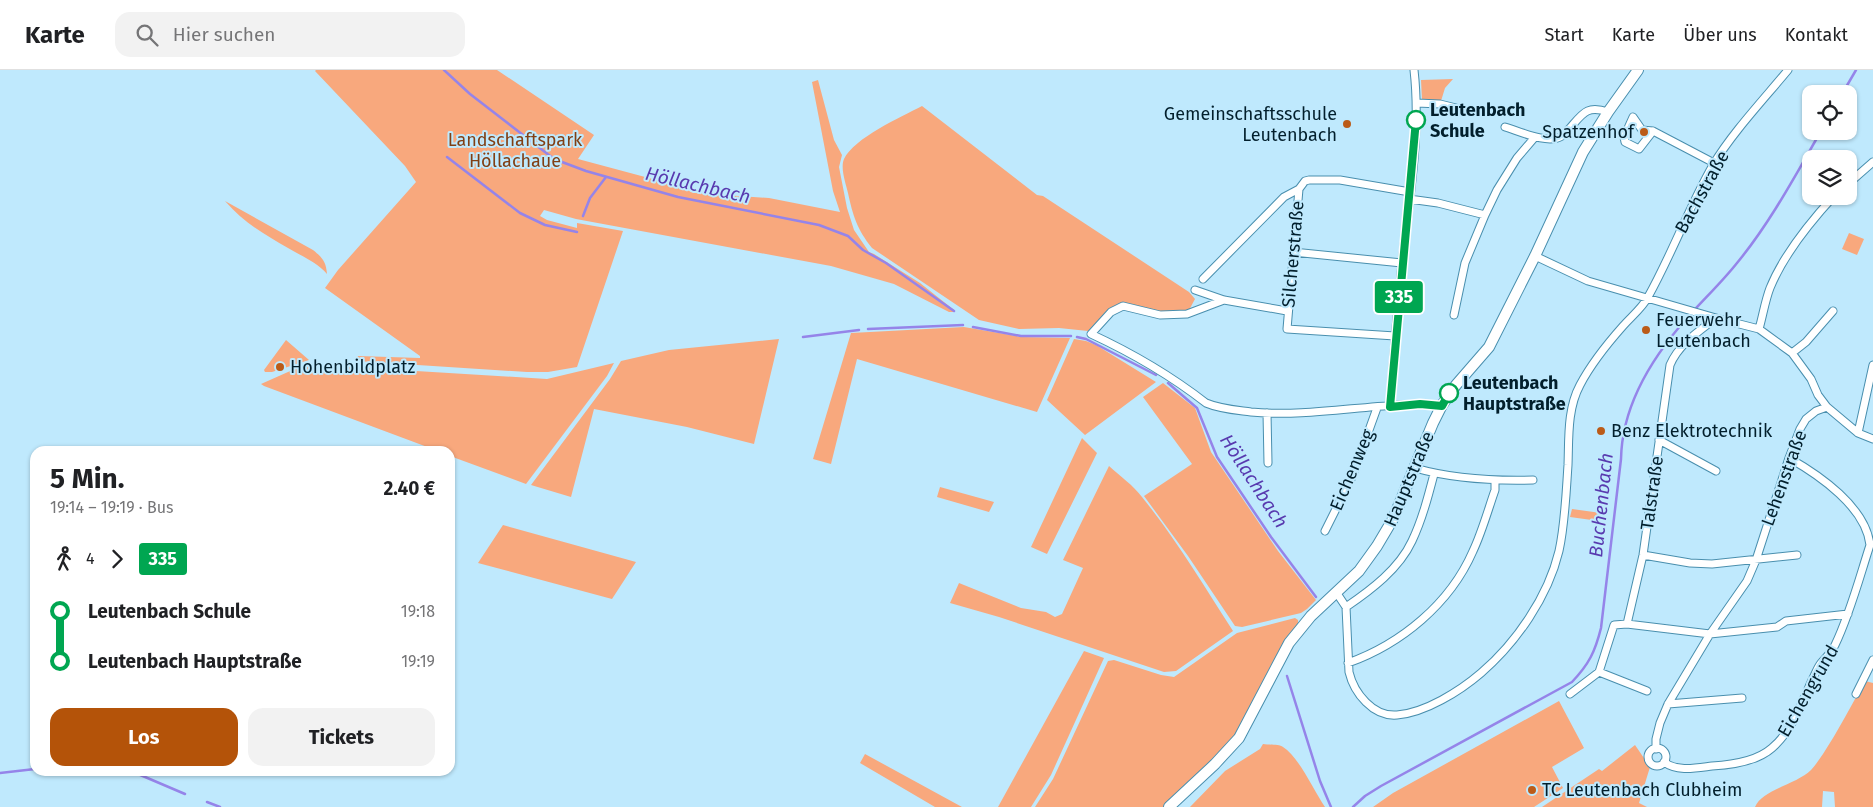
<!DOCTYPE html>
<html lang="de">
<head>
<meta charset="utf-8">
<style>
	:root { --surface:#fff; --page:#f2f2f2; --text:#202124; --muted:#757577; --line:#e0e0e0; --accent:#b45309 }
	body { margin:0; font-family:"Fira Sans",sans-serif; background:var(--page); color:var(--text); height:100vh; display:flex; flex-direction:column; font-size:19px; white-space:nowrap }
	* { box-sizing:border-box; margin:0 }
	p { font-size:16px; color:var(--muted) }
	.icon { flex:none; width:28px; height:28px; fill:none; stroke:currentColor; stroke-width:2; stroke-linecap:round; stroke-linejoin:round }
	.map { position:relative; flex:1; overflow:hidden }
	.details { position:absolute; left:30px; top:376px; width:425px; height:330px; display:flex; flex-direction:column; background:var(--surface); border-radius:15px; box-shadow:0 1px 4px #0004 }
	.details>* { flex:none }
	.badge { padding:0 10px; border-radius:4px; font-size:18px; line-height:32px }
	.tools { position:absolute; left:1802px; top:15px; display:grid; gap:10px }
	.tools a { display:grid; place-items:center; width:55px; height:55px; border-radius:10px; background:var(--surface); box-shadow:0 1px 4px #0004; font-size:25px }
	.map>.badge { position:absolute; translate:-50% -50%; box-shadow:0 0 0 2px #fff }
	.legs { display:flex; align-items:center; gap:8px; height:55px; padding:0 20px; font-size:16px }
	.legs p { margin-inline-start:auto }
	.overview { display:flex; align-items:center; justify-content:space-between; height:85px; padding:0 20px }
	h1 { font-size:28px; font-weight:700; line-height:38px }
	.action { display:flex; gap:10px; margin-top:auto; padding:10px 20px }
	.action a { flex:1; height:58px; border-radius:15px; background:var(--accent); color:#fff; font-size:20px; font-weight:700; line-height:58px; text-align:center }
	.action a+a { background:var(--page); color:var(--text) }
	ul { padding:0 20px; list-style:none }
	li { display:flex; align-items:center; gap:18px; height:50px; font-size:19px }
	li i { display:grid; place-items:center; width:8px; height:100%; margin:0 6px; background:currentColor }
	li i::after { content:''; width:12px; height:12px; margin:-6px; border:4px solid; border-radius:50%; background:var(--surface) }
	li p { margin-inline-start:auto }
	li:first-child i { background:linear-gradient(#0000 50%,currentColor 0) }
	li:last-child i { background:linear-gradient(currentColor 50%,#0000 0) }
	header { display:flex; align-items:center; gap:30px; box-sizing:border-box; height:70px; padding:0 25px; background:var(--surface); border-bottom:1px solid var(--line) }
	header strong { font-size:24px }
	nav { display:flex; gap:28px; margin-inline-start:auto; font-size:18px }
	.search { width:350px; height:45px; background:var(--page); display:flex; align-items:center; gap:12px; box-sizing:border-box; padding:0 18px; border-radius:15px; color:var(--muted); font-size:19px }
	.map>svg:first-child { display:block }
	.green { fill:#f8a87d }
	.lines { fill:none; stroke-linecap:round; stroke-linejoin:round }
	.stream { stroke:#9584e9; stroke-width:2.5 }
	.street-casing { stroke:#498fae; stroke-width:9 }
	.secondary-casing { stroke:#498fae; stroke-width:12 }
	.street { stroke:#fff; stroke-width:7 }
	.secondary { stroke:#fff; stroke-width:10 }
	.line-1-casing { stroke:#fff; stroke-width:11 }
	.line-1 { stroke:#00a651; stroke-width:8 }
	.stop-1-dot { fill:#fff; stroke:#00a651; stroke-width:2.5 }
	.poi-dot { fill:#bb5b18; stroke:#bfe9fd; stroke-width:2 }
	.labels { text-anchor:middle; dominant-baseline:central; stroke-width:4; stroke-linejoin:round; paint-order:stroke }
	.stop-label { font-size:18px; font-weight:bold; fill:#021f2c; stroke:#bfe9fd; text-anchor:start }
	.poi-label { font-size:18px; fill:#021f2c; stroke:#bfe9fd; text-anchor:start }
	.park-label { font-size:18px; fill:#813f14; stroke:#bfe9fd }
	.street-label { font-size:18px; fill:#021f2c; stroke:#bfe9fd }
	.water-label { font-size:19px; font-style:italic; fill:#583aaf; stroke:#bfe9fd }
</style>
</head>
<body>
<header>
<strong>Karte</strong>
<div class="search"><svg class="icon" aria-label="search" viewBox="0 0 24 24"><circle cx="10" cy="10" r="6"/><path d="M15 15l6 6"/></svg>Hier suchen</div>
<nav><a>Start</a><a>Karte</a><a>Über uns</a><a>Kontakt</a></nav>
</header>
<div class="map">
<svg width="1873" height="737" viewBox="0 0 1873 737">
	<rect width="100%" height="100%" fill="#bfe9fd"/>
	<!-- green -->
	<path class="green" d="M316 0H497L594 65 578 89 660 111 695 123 769 128 840 142 833 121 812 12 818 10 834 70 842 85 839 97 847 138 854 160 869 182 874 184 920 213 954 240 953 242H949L894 214 831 196 576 149 544 140 540 146 547 150 577 158V153L623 161 577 297 548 302H527L356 291 358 286 420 288V286L325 218 338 200 416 112 405 96 315 1Z
		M1453 9 1445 18 1441 31 1422 30 1421 10Z
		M922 36 1037 125 1043 126 1189 222 1195 229 1188 242 1161 243 1122 233 1105 244 1088 261 1059 258 1019 259 979 250 872 178C857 159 853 146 848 123 846 114 840 98 844 89 854 68 901 47 922 36Z
		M225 131 313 180C323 188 326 192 327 204 317 192 301 186 288 178 265 165 243 152 225 131Z
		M1849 163 1864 169 1857 185 1842 179Z
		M964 257 1022 267 1070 268 1037 342 857 289 831 394 813 389 851 263Z
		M779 269 754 374 687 357 594 339 571 427 531 415 610 309 621 291 669 280Z
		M1074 269 1086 271 1096 275 1156 312 1085 365 1047 330Z
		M286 270 309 290 272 302H265L264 300Z
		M614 293 607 306 526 414 450 386V381H438L264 316 261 314 297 298 318 295 547 309Z
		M1163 313 1195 338 1211 382 1278 481 1316 530 1307 539 1301 543 1242 557 1235 556 1188 486 1144 426 1192 394 1143 327Z
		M1082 368 1097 383 1047 484 1031 477Z
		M1109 396C1121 407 1133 415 1142 427 1176 469 1204 516 1233 561L1176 601 1164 602 999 547 950 533 959 513 1021 538 1046 542 1055 547 1062 544 1083 498 1063 490Z
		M940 417 994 432 989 442 937 427Z
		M1572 439 1601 443 1599 451 1570 447Z
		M503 455 636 492 612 529 478 493Z
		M1295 548 1298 550V554L1234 667 1224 679 1163 737H1035L1053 709 1108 591 1114 590 1161 605 1174 607 1237 563Z
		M1084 581 1104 588 1051 705 1031 737H998Z
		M1865 611 1873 613V737H1835L1834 722 1823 721 1822 737H1755C1762 720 1797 714 1811 700 1816 695 1819 689 1823 684 1838 661 1851 636 1865 611Z
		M1559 631 1584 678 1552 697 1563 718 1534 737H1373L1393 723Z
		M1263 674C1269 675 1279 674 1283 677 1299 687 1314 721 1325 737H1190L1225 701 1260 679Z
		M1635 675 1650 697 1639 733 1647 737H1542L1599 699 1602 701Z
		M865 684 962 737H935L860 693Z"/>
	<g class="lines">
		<!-- stream -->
		<path class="stream" d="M444 0 470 24 554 89 586 101 678 127 819 155 848 166 863 180 886 193 954 241
			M1842 24 1856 0
			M447 87 520 143 545 155 577 162
			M583 146 590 128 606 107
			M973 257 1021 266H1071
			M868 259 963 255
			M803 267 859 260
			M1077 267 1086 269 1156 305
			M1168 313 1197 338 1217 387 1271 467 1316 527
			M1287 606 1320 711 1331 737
			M131 701 185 724
			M0 703 35 699
			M207 732 220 737
			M1353 737 1365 726 1381 716 1572 612C1589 594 1595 582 1601 558L1621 389C1622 335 1653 286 1688 247 1704 229 1722 212 1737 193 1770 153 1795 106 1821 61"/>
		<defs>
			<path id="street" d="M1417 33 1440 34 1456 38
				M1505 57C1519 61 1548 75 1562 66 1565 64 1567 60 1570 58 1583 43 1587 35 1608 42
				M1653 61 1639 79 1625 72 1624 67 1633 47 1642 60 1653 61 1714 93
				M1849 113 1873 92
				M1409 129 1438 133 1485 145
				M1293 182 1402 193
				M1535 186 1588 211 1716 248 1759 259 1792 283 1811 309 1818 325 1827 337 1858 363 1873 369
				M1203 209 1284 127 1299 119
				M1195 220 1224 230 1287 241
				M1224 230 1187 244 1160 245 1123 236 1111 242 1091 264C1132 283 1170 305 1206 333 1220 339 1236 340 1251 342 1315 348 1379 331 1442 335
				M1454 245 1465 193 1485 145 1497 120 1517 88 1535 67
				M1759 259C1763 245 1765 231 1770 218 1783 186 1811 151 1834 126
				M1395 266 1287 259 1299 119 1305 111 1309 110H1340L1410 122
				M1792 283 1806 272 1833 241
				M1390 337C1394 287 1397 236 1403 185 1410 124 1421 61 1414 0
				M1267 343 1268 393
				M1858 363 1873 295
				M1659 370 1716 401
				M1415 398C1453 409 1494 411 1533 410
				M1325 461 1352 407 1377 338
				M1643 485 1690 493 1712 494 1797 485
				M1336 522 1346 537 1349 602C1354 623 1373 647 1397 645 1425 643 1460 621 1481 603 1516 573 1548 527 1559 481 1565 454 1566 424 1568 395 1569 369 1567 339 1580 315 1591 294 1607 274 1623 256 1631 247 1643 237 1648 227 1672 184 1689 137 1713 95 1732 63 1764 29 1788 0
				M1346 537C1371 520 1399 499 1412 471 1422 450 1428 427 1434 404
				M1627 554 1710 564 1777 557 1786 551 1848 544
				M1348 593C1401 574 1450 534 1473 481 1482 462 1488 440 1495 420V411
				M1599 602 1647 621
				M1570 624 1599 602 1614 555 1627 554 1643 485 1670 295C1679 274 1698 262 1716 248
				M1856 624 1873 590
				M1668 634 1742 628
				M1648 687a9 9 0 1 1 18 0a9 9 0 1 1-18 0Z
				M1656 679V669L1660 653 1668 634 1710 564 1747 511 1756 490 1789 388 1800 359 1806 349 1816 341 1827 337
				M1664 692C1677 702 1696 698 1712 696 1732 695 1756 692 1772 678 1793 660 1801 634 1812 610 1815 605 1817 598 1821 593 1826 587 1831 583 1835 575 1850 544 1859 509 1870 475 1866 437 1819 405 1789 388"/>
			<path id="secondary" d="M1169 737 1215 694 1239 668 1289 573 1311 546 1359 501 1377 476 1393 449 1433 353 1442 335 1456 315 1489 277 1535 186 1583 82 1608 42 1638 0"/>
		</defs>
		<!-- street casing -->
		<use href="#street" class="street-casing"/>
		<!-- secondary casing -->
		<use href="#secondary" class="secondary-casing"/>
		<!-- street -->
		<use href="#street" class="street"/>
		<!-- secondary -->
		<use href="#secondary" class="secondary"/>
	</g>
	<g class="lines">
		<defs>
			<path id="line-1" d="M1416 50 1390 337 1420 334 1442 336 1449 323"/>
		</defs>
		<!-- line-1 casing -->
		<use href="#line-1" class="line-1-casing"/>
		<!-- line-1 -->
		<use href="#line-1" class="line-1"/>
	</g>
	<!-- markers -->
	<g class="stop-1-dot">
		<circle cx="1416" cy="50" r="9"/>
		<circle cx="1449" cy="323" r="9"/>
	</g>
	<g class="poi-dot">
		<circle cx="1347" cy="54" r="5"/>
		<circle cx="1644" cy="62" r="5"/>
		<circle cx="1646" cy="260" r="5"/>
		<circle cx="280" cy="297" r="5"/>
		<circle cx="1601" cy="361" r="5"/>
		<circle cx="1532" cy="720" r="5"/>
	</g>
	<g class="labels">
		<!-- stop labels -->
		<g class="stop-label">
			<text x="1430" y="40">Leutenbach<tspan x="1430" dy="21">Schule</tspan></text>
			<text x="1463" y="313">Leutenbach<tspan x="1463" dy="21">Hauptstraße</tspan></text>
		</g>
		<!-- poi labels -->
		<g class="poi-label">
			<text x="1337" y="44" text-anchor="end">Gemeinschaftsschule<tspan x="1337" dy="21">Leutenbach</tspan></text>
			<text x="1634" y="62" text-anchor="end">Spatzenhof</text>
			<text x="1656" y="250">Feuerwehr<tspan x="1656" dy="21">Leutenbach</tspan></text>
			<text x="290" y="297">Hohenbildplatz</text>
			<text x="1611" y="361">Benz Elektrotechnik</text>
			<text x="1542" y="720">TC Leutenbach Clubheim</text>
		</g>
		<!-- park labels -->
		<g class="park-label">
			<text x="515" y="70">Landschaftspark<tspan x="515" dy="21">Höllachaue</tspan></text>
		</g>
		<!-- street labels -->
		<g class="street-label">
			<text transform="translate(1702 122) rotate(-61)">Bachstraße</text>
			<text transform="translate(1293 184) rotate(-85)">Silcherstraße</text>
			<text transform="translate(1352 400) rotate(-67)">Eichenweg</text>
			<text transform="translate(1784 408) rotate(-70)">Lehenstraße</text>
			<text transform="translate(1409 409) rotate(-67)">Hauptstraße</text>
			<text transform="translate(1652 423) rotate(-82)">Talstraße</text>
			<text transform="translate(1808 621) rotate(-60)">Eichengrund</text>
		</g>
		<!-- water labels -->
		<g class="water-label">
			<text transform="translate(698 115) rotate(13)">Höllachbach</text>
			<text transform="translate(1254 411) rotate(57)">Höllachbach</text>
			<text transform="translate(1601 435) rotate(-84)">Buchenbach</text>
		</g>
	</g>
</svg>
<div class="tools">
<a><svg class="icon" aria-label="locate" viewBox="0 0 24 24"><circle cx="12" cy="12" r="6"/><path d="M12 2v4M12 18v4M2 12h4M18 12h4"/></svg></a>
<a><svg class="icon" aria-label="layers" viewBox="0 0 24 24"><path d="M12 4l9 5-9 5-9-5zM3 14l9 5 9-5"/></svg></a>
</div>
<b class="badge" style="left:1399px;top:227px;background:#00a651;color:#fff">335</b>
<section class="details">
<div class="overview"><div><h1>5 Min.</h1><p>19:14 – 19:19 · Bus</p></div><b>2.40 €</b></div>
<div class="legs"><svg class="icon" aria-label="walk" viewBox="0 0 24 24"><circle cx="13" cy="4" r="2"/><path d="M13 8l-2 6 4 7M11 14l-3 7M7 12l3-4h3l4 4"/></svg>4<svg class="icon" aria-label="forward" viewBox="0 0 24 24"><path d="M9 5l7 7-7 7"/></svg><b class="badge" style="background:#00a651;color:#fff">335</b></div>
<ul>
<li><i style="color:#00a651"></i><b>Leutenbach Schule</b><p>19:18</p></li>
<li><i style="color:#00a651"></i><b>Leutenbach Hauptstraße</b><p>19:19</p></li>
</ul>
<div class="action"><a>Los</a><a>Tickets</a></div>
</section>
</div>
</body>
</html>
